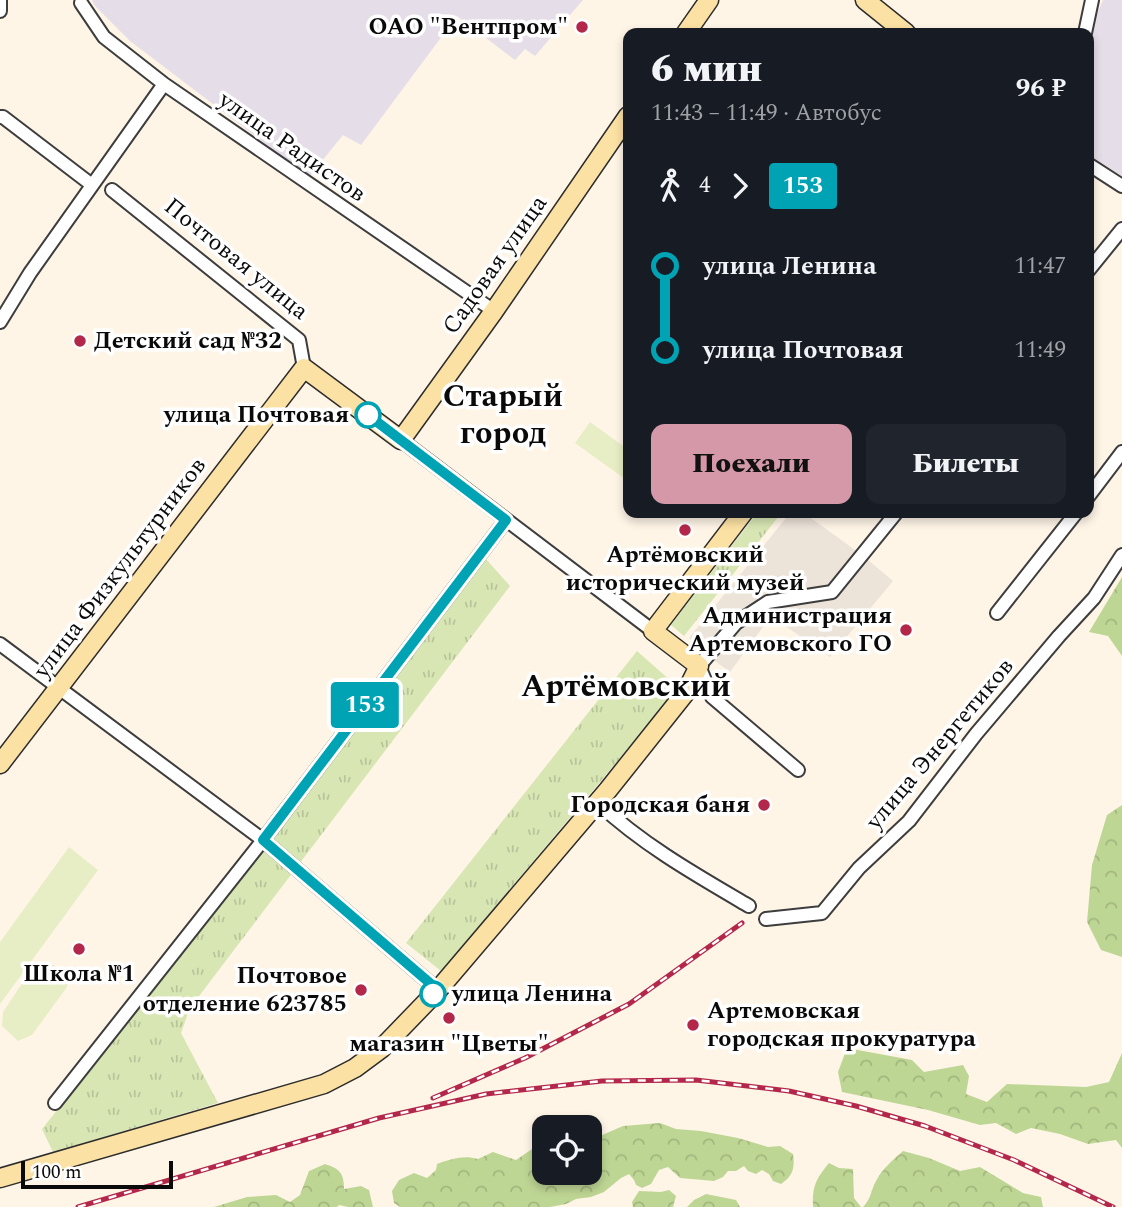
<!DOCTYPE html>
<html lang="ru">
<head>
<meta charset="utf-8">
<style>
	:root { --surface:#171b24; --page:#20242c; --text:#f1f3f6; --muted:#9ea1a6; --accent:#d598a9 }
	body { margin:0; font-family:Spectral,serif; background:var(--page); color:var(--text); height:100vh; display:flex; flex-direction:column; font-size:26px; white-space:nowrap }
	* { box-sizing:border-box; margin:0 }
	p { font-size:23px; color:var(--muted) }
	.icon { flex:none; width:38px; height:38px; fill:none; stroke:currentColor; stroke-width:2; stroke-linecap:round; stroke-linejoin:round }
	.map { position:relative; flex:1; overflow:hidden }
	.sheet { position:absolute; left:623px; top:28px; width:471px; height:490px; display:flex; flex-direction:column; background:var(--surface); border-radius:14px; box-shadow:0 4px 10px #0003 }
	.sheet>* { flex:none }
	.badge { padding:0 14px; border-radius:5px; font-size:24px; line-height:46px }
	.tools { position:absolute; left:532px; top:1115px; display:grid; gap:14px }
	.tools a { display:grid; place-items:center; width:70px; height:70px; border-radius:14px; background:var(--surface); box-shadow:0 4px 10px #0003; font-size:35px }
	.scale { position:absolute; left:21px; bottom:18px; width:152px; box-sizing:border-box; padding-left:7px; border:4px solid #0a0a0a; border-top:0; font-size:19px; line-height:24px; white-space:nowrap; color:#0a0a0a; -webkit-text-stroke:5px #fff; paint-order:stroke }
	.map>.badge { position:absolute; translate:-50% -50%; box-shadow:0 0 0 4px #fff }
	.legs { display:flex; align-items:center; gap:10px; height:77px; padding:0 28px; font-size:23px }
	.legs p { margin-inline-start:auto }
	.headline { display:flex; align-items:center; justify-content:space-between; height:119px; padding:0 28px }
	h1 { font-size:38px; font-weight:800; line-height:52px }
	.primary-button { display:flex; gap:14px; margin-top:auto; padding:14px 28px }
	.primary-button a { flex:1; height:80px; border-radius:14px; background:var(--accent); color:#111; font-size:28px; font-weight:800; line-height:80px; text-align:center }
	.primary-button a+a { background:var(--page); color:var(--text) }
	ul { padding:0 28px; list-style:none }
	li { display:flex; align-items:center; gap:24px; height:84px; font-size:26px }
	li i { display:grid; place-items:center; width:10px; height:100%; margin:0 9px; background:currentColor }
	li i::after { content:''; width:18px; height:18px; margin:-9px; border:5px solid; border-radius:50%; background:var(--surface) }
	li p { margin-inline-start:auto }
	li:first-child i { background:linear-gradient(#0000 50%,currentColor 0) }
	li:last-child i { background:linear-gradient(currentColor 50%,#0000 0) }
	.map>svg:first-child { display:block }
	.industrial { fill:#e5dee9 }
	.forest { fill:url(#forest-crowns) }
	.park { fill:url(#park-tufts) }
	.pitch { fill:#e7eec5 }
	.plaza { fill:#ece3d9 }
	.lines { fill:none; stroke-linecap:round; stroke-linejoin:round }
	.street-casing { stroke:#3d3d3d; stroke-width:16 }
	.secondary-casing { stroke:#2c2c2c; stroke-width:21 }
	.street { stroke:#fff; stroke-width:12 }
	.secondary { stroke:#fce1a4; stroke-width:18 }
	.rail-casing { stroke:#b3284a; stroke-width:5 }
	.rail { stroke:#fff; stroke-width:2.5; stroke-dasharray:8; stroke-linecap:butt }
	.line-1-casing { stroke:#fff; stroke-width:16 }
	.line-1 { stroke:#00a3b4; stroke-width:10 }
	.poi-dot { fill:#b3284a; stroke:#fff; stroke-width:2.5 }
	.stop-1-dot { fill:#fff; stroke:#00a3b4; stroke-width:3.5 }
	.labels { text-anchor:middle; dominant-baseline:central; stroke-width:7; stroke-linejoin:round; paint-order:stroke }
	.poi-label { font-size:24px; font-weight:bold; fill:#0a0a0a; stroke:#fff; text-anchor:end }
	.street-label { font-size:24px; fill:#0a0a0a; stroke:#fff }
	.stop-label { font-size:24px; font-weight:bold; fill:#0a0a0a; stroke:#fff; text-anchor:end }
	.district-label { font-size:32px; font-weight:bold; fill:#0a0a0a; stroke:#fff }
</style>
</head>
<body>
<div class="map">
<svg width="1122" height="1207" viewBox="0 0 1122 1207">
	<defs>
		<pattern id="forest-crowns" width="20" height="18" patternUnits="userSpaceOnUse" patternTransform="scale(1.75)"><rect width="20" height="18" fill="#bed694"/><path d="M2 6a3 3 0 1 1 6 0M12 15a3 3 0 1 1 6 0" fill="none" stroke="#a2b67e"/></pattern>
		<pattern id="park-tufts" width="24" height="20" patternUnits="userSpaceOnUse" patternTransform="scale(1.75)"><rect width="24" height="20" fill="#d8e6b4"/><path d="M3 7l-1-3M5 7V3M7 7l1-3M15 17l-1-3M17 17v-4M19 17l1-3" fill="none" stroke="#b8c499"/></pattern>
	</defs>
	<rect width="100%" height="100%" fill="#fef5e7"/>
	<!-- industrial -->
	<path class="industrial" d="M92 0H583L535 56 525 49 515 60 457 16 361 145 343 135 309 177 130 41 94 5Z
		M1103 0H1122V176L1089 155 1088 35Z"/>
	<!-- forest -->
	<path class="forest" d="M1122 577V656L1108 636 1089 632Z
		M1122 805V957L1101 950 1087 922 1092 865 1107 815Z
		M847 1048 912 1060 924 1072 963 1065 969 1076 966 1094 987 1102 1007 1084 1086 1087 1109 1082 1122 1053V1148L1116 1140 1088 1144 1060 1134 1031 1128 1016 1134 996 1123 980 1125 928 1110 842 1092 838 1072Z
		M660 1123 676 1129 701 1131 738 1138 768 1147 780 1146 793 1154C795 1168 793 1176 781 1184L773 1181 769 1174 762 1170 756 1174 748 1171 744 1166 736 1171H728L723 1177 714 1181 703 1180 680 1178 668 1167 659 1170 651 1184 642 1188 636 1185 634 1180 629 1174 621 1178 604 1192 591 1197 576 1199 566 1204 550 1207H400L394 1203 392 1191 399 1180 414 1173 427 1178 436 1170 437 1164C452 1159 463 1155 478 1159L493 1152 516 1160 535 1147 544 1148V1172H590V1142L593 1139 623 1126Z
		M903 1151 929 1158 960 1171 980 1167 1023 1193 1041 1197 1043 1207H863C871 1199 871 1190 876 1181 882 1169 893 1160 903 1151Z
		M829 1163 839 1168 853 1169 854 1198 861 1207H813C812 1186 816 1179 829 1163Z
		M325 1164C340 1169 344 1173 344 1189L361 1186 369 1190 373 1207H348L339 1205 337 1207H214L247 1197 276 1195 290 1202 300 1195 309 1171Z
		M669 1190 676 1196 673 1207H633L632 1202 639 1191 661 1192Z
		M706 1194 736 1200 740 1207H687L694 1200Z"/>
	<!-- park -->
	<path class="park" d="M757 513H775L779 516 684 636 671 625Z
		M486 559 510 586 190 1008 181 1033 218 1103 53 1152 42 1129 162 979Z
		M637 651 679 688 441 971 406 943Z"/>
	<!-- pitch -->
	<path class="pitch" d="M590 422 626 448 628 445V475L625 479 575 443Z
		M69 847 98 870 0 1004V942Z
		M50 963 68 974 67 987 32 1035 18 1041 2 1026 3 1012 35 964Z"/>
	<!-- plaza -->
	<path class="plaza" d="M790 513H804L862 555 893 581 830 657 771 616 730 672 708 656 689 638Z"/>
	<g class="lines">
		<defs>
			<path id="street" d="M81 3 104 37 164 84 494 311
				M0 11V0
				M1085 33 1092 0
				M0 117H3L92 185
				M1088 164 1122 186
				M112 190 299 340 304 368
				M1088 271 1122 229
				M0 322 30 273 164 84
				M401 440 653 631
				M1088 497 1122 452
				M997 613 1076 513
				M0 644 263 840 438 990
				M798 770 712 697 699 666 736 623 768 602 832 592 896 513
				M598 803C643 845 696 875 749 906
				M766 919 822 913 859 868 909 821 976 734 1059 636 1094 598 1122 555
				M55 1103 263 840 506 520"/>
			<path id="secondary" d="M865 0 906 33
				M686 33 709 0
				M0 764 304 368 401 440 494 311 628 116
				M0 1178 324 1084 355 1068 382 1048 438 990 608 790 686 692 699 666 653 631 743 513"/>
		</defs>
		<!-- street casing -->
		<use href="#street" class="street-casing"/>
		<!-- secondary casing -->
		<use href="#secondary" class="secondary-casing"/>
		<!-- street -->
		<use href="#street" class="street"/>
		<!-- secondary -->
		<use href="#secondary" class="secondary"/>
		<defs>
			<path id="rail" d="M433 1098 525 1058 629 1004 742 923
				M78 1207 379 1118 486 1094 602 1081 696 1080 789 1091 856 1106 925 1126 1014 1160 1113 1207"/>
		</defs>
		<!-- rail casing -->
		<use href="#rail" class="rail-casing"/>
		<!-- rail -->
		<use href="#rail" class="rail"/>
	</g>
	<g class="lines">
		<defs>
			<path id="line-1" d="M368 415 506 520 263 840 438 990 433 994"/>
		</defs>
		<!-- line-1 casing -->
		<use href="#line-1" class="line-1-casing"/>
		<!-- line-1 -->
		<use href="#line-1" class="line-1"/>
	</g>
	<!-- markers -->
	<g class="poi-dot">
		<circle cx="582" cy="27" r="7"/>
		<circle cx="80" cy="341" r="7"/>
		<circle cx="685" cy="530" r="7"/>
		<circle cx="906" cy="630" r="7"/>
		<circle cx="764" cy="805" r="7"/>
		<circle cx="79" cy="949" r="7"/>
		<circle cx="361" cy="990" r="7"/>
		<circle cx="449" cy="1018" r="7"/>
		<circle cx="693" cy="1025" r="7"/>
	</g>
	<g class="stop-1-dot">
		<circle cx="368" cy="415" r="12"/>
		<circle cx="433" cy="994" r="12"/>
	</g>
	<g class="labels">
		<!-- poi labels -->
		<g class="poi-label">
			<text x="568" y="27">ОАО "Вентпром"</text>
			<text x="94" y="341" text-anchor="start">Детский сад №32</text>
			<text x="685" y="555" text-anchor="middle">Артёмовский<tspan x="685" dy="28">исторический музей</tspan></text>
			<text x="892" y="616">Администрация<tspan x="892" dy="28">Артемовского ГО</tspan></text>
			<text x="750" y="805">Городская баня</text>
			<text x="79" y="974" text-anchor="middle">Школа №1</text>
			<text x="347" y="976">Почтовое<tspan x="347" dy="28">отделение 623785</tspan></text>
			<text x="707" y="1011" text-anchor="start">Артемовская<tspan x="707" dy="28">городская прокуратура</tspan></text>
			<text x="449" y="1044" text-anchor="middle">магазин "Цветы"</text>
		</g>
		<!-- street labels -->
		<g class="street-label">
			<text transform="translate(292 147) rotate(35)">улица Радистов</text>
			<text transform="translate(236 259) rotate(39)">Почтовая улица</text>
			<text transform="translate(495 265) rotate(-55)">Садовая улица</text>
			<text transform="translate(120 568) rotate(-53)">улица Физкультурников</text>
			<text transform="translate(940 744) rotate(-50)">улица Энергетиков</text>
		</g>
		<!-- stop labels -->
		<g class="stop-label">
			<text x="349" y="415">улица Почтовая</text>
			<text x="452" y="994" text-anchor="start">улица Ленина</text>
		</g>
		<!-- district labels -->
		<g class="district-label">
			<text x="503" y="396">Старый<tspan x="503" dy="37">город</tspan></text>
			<text x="626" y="686">Артёмовский</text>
		</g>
	</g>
</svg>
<div class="tools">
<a><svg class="icon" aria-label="locate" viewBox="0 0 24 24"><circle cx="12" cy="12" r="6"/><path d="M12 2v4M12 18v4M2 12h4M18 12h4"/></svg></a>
</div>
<div class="scale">100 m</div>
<b class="badge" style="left:365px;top:705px;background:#00a3b4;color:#fff">153</b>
<section class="sheet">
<div class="headline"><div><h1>6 мин</h1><p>11:43 – 11:49 · Автобус</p></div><b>96 ₽</b></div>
<div class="legs"><svg class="icon" aria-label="walk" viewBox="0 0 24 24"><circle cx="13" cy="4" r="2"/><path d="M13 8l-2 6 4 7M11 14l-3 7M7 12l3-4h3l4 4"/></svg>4<svg class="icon" aria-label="forward" viewBox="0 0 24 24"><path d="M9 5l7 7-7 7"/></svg><b class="badge" style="background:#00a3b4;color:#fff">153</b></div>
<ul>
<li><i style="color:#00a3b4"></i><b>улица Ленина</b><p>11:47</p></li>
<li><i style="color:#00a3b4"></i><b>улица Почтовая</b><p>11:49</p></li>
</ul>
<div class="primary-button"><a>Поехали</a><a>Билеты</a></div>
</section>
</div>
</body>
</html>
